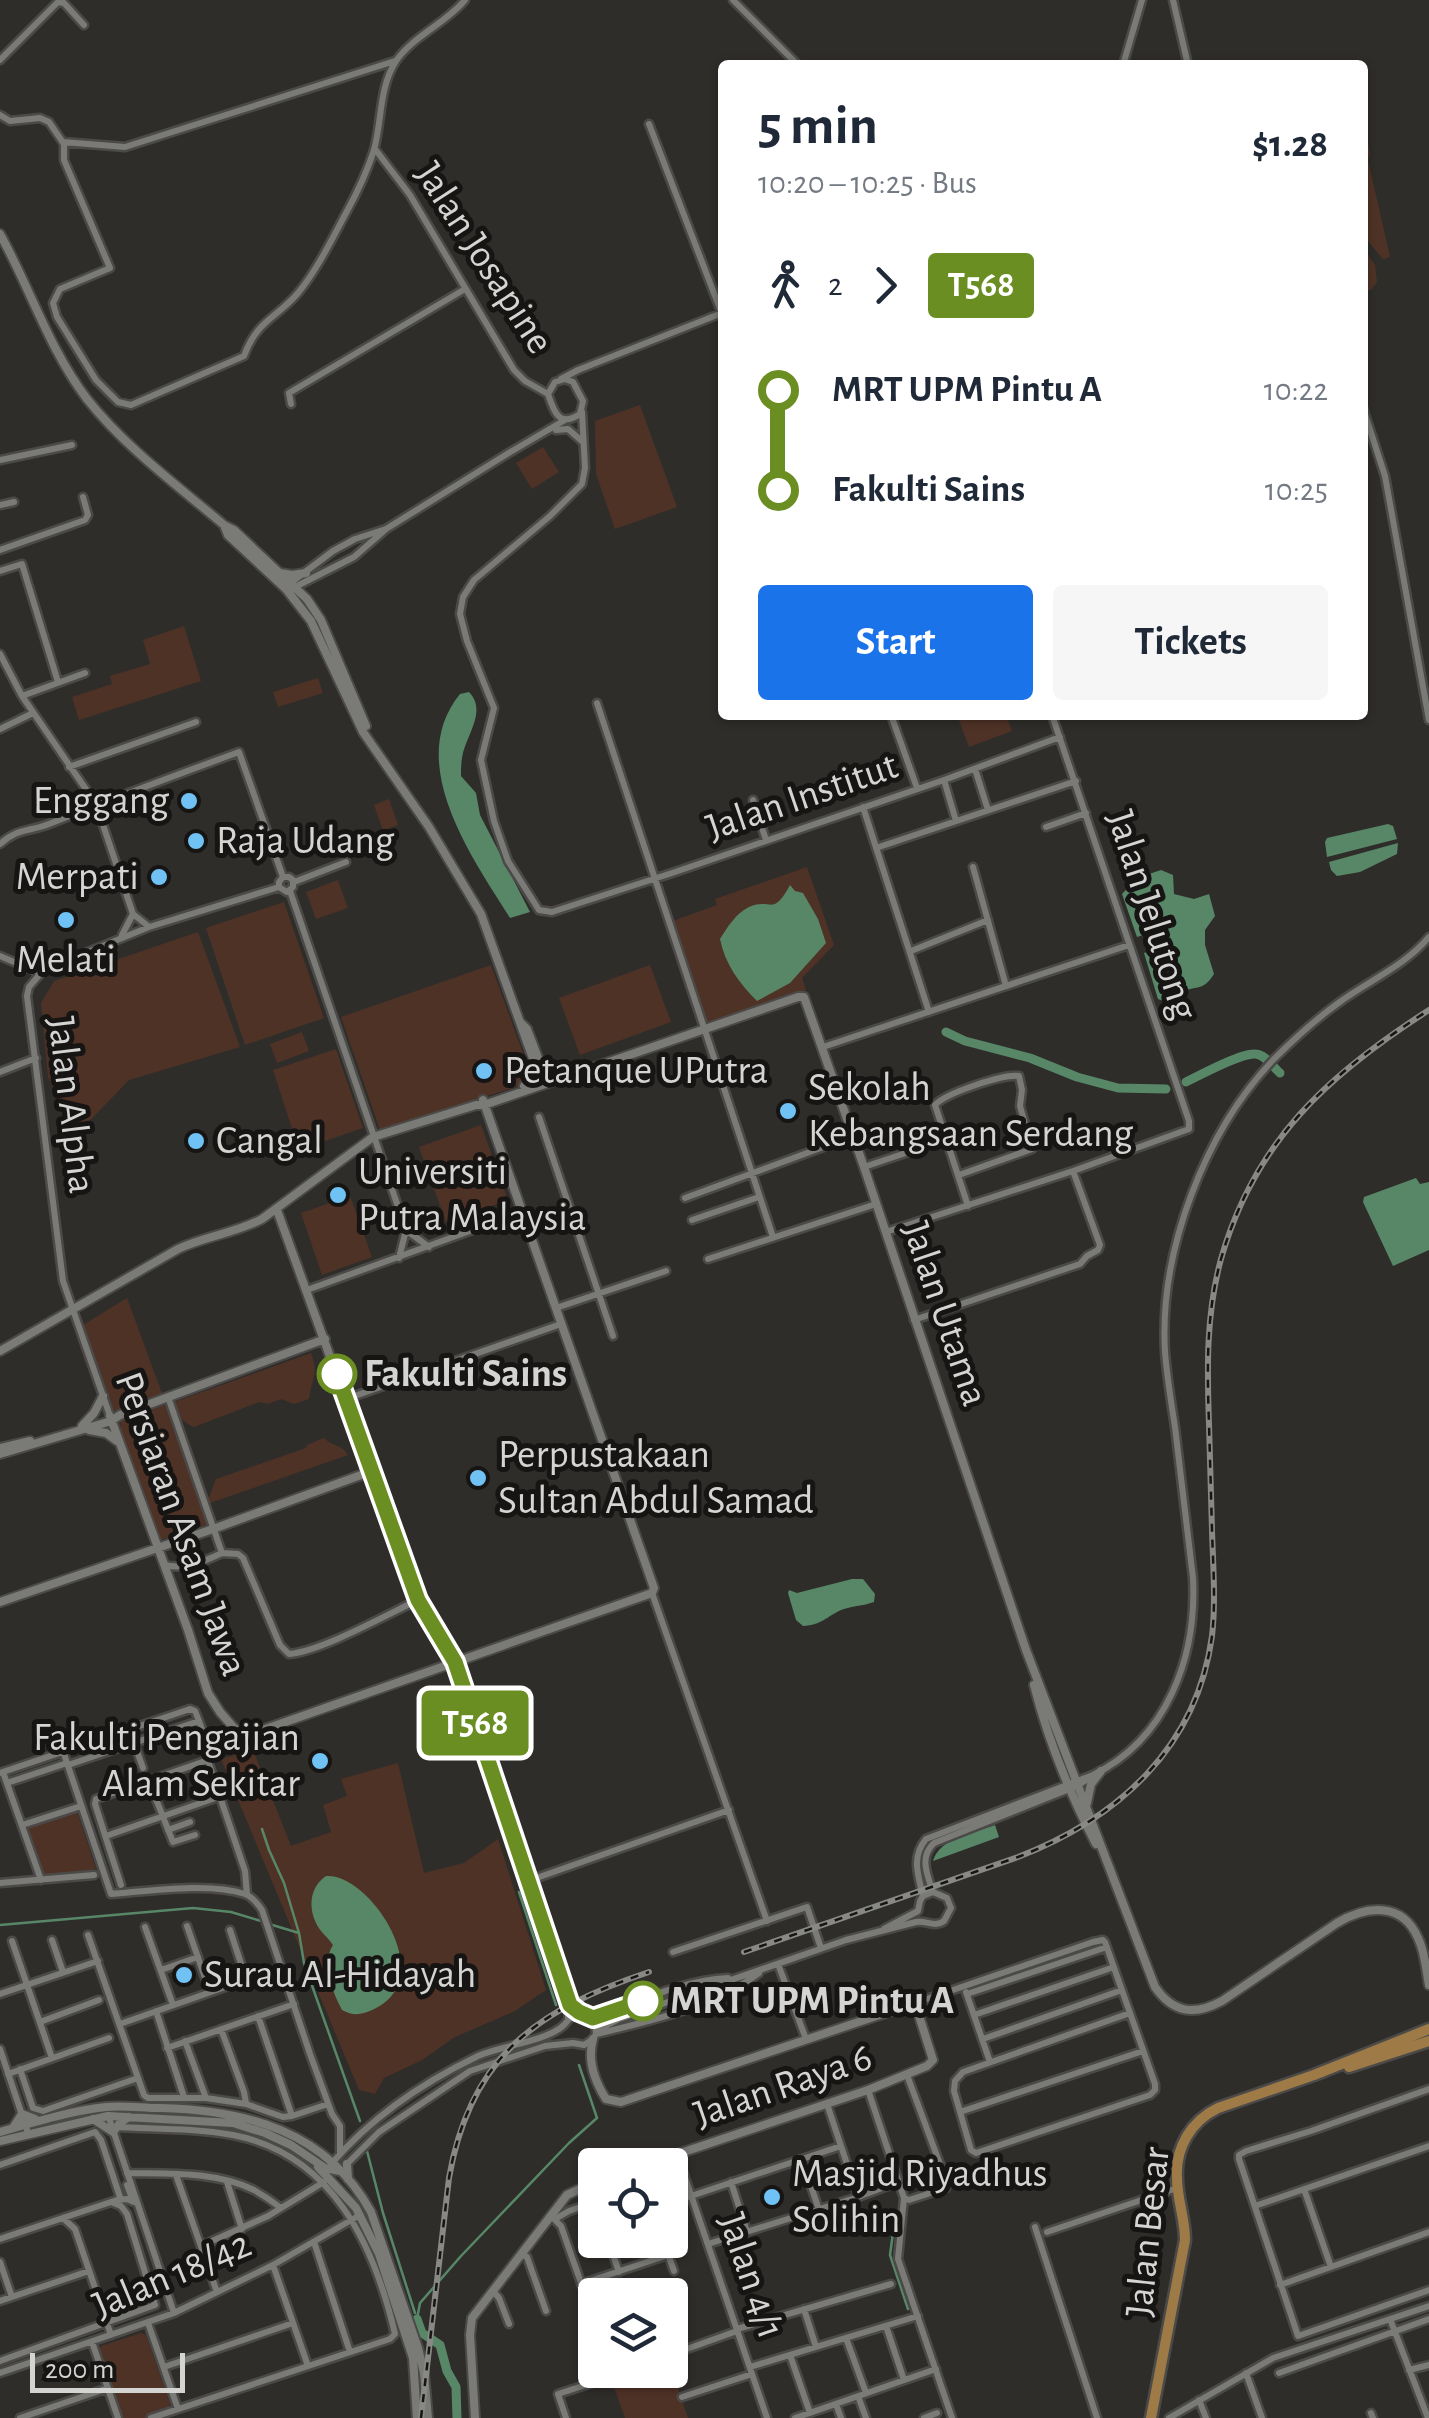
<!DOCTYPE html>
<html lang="en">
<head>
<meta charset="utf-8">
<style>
	:root { --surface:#fff; --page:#f6f6f7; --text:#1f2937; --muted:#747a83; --accent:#1a73e8 }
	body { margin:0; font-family:"Alegreya Sans",sans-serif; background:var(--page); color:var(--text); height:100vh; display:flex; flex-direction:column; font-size:38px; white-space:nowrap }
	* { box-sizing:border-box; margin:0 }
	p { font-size:32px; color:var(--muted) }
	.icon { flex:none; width:55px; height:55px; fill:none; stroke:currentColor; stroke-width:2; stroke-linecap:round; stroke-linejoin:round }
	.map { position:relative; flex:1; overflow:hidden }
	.side { position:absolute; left:718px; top:60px; width:650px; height:660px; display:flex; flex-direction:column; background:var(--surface); border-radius:10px; box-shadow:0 2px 8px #0004 }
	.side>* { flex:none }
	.badge { padding:0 20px; border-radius:8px; font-size:35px; line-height:65px }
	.buttons { position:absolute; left:578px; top:2148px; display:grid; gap:20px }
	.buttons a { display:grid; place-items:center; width:110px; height:110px; border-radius:10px; background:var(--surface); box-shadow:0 2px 8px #0004; font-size:50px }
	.scale { position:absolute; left:30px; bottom:25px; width:155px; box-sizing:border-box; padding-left:10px; border:5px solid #d4d4d2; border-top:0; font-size:28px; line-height:35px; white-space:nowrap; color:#d4d4d2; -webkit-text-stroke:8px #161514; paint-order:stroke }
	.map>.badge { position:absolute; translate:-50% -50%; box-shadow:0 0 0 5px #fff }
	.legs { display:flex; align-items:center; gap:15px; height:110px; padding:0 40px; font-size:32px }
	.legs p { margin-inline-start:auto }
	.summary { display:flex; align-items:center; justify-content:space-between; height:170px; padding:0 40px }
	h1 { font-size:55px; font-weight:600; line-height:75px }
	.action { display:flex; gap:20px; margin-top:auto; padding:20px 40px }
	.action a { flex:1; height:115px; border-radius:10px; background:var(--accent); color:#fff; font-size:40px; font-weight:600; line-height:115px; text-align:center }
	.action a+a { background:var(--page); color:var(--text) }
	ul { padding:0 40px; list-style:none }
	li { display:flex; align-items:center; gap:35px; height:100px; font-size:38px }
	li i { display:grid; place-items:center; width:15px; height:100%; margin:0 12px; background:currentColor }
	li i::after { content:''; width:25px; height:25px; margin:-12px; border:8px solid; border-radius:50%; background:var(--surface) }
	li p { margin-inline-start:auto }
	li:first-child i { background:linear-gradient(#0000 50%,currentColor 0) }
	li:last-child i { background:linear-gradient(currentColor 50%,#0000 0) }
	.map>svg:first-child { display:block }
	.green { fill:#4f3226 }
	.water { fill:#588767 }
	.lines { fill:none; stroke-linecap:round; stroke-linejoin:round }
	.stream { stroke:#588767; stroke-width:2.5 }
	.river { stroke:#588767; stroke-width:9 }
	.minor-casing { stroke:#4b4a48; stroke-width:11 }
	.tertiary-casing { stroke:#4b4a48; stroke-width:12 }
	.primary-casing { stroke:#4b4a48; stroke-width:15 }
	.minor { stroke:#7a7a76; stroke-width:6 }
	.tertiary { stroke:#7a7a76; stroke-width:8 }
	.primary { stroke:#9d7a46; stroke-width:10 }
	.rail-casing { stroke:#888885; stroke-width:6 }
	.rail { stroke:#161514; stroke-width:2.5; stroke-dasharray:8; stroke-linecap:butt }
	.line-1-casing { stroke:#fff; stroke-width:22 }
	.line-1 { stroke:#6b8e23; stroke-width:15 }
	.poi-dot { fill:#70c1f4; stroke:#161514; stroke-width:4 }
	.stop-1-dot { fill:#fff; stroke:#6b8e23; stroke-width:5 }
	.labels { text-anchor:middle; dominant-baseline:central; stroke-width:10; stroke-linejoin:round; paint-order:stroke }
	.street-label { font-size:40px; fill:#d4d4d2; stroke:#161514 }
	.poi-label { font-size:40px; fill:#d4d4d2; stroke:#161514; text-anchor:start }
	.stop-label { font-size:40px; font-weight:bold; fill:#d4d4d2; stroke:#161514; text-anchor:start }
</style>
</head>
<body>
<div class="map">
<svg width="1429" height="2418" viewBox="0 0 1429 2418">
	<rect width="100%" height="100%" fill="#2e2d2a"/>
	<!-- green -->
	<path class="green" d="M1363 111 1370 154 1368 160 1390 257 1383 259 1363 235Z
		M1363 247 1375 265 1377 282 1372 289 1363 293Z
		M640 405 677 507 615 529 596 474 595 421Z
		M543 447 559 472 532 489 516 463Z
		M184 626 201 681 79 720 72 697 112 684 110 676 150 664 143 640Z
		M318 678 323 693 278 707 273 692Z
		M957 715H1006L1012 731 969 747Z
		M389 799 398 825 383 830 374 805Z
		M807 867 834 945 802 978 806 990 705 1023 670 922 717 905 715 899Z
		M338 880 348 908 316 919 306 892Z
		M284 902 324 1018 245 1045 206 928Z
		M198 932 240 1047 129 1080 83 1128 60 1104 48 1077 41 1003 54 981Z
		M491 965 528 1067 522 1085 380 1130 341 1017Z
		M650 965 671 1022 580 1055 559 998Z
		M302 1032 309 1051 277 1063 270 1044Z
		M336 1049 363 1128 299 1150 273 1070Z
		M481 1125 508 1200 446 1222 419 1147Z
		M350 1196 372 1257 322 1275 301 1213Z
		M127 1298 163 1396 115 1413 83 1325Z
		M311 1353C319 1374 312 1378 309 1399L294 1404 281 1399 268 1404 259 1402 194 1427C181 1421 178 1416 174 1402Z
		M165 1405 207 1524 158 1541 120 1428 121 1421Z
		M324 1438C331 1446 343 1445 348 1455L210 1503 208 1500 216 1479 306 1448 307 1445Z
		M253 1750 291 1846 331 1832 323 1805 347 1796 341 1779 398 1763 424 1873 464 1863 498 1839 546 1990 515 2011 455 2037 422 2060 384 2078 375 2094 359 2090 221 1759Z
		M77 1812 96 1869 44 1878 41 1875 26 1832 29 1828Z
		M633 2240H661L666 2252 640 2261Z
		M141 2333 146 2335 170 2404 169 2410 147 2418H120L98 2352 101 2346Z
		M670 2364 688 2418H625L608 2370H670Z"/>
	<!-- water -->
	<path class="water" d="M469 692C488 712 465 736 462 758 461 764 461 770 461 776L476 793 480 815 530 912 510 918C472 857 404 763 460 694Z
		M1388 824 1393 826 1397 839 1327 857 1325 842 1327 838Z
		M1398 843 1397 854 1360 872 1337 876 1331 870 1329 862Z
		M1161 870 1173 875 1174 894 1194 899 1209 894 1215 916 1205 930V945L1214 974C1202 993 1196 984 1180 993 1175 996 1171 1000 1166 1002L1158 999 1144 953 1161 948 1164 943 1161 935 1152 932 1137 937 1122 894 1137 878Z
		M790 885 795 891 803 893 818 919 826 943 790 983 757 1001C739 983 725 964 720 939 727 928 736 913 749 907 772 897 772 918 790 885Z
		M1416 1178 1420 1184 1429 1182V1250L1393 1266 1363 1202 1364 1197Z
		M852 1579H863L875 1594 874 1602C863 1606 851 1606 841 1610 826 1617 822 1625 803 1626L796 1620 788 1593 789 1590 797 1593Z
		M995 1825 999 1837 933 1861C940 1837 974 1833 995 1825Z
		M326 1876C369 1872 442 1980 372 2010 361 2015 353 2016 342 2010 332 1991 321 1964 333 1945 330 1940 325 1936 321 1931 308 1914 307 1889 326 1876Z"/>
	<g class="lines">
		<!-- stream -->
		<path class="stream" d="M262 1829 269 1850 284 1883 299 1933 304 1963 360 2121
			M519 1892 556 2005
			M269 1924 299 1933
			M0 1925 193 1908 231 1912 261 1921
			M367 2151 383 2213 415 2313
			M895 2218 890 2255 908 2309
			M417 2319 420 2303 461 2256 569 2143 597 2118 579 2065"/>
		<!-- river -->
		<path class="river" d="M946 1032 965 1041 1030 1058 1077 1077 1118 1088 1166 1089
			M1186 1082C1200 1075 1241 1053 1255 1054 1265 1054 1273 1067 1280 1073
			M417 2319 422 2333 440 2345 447 2371 456 2387 457 2418"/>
		<defs>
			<path id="minor" d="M733 0 798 65
				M1173 0 1188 65
				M0 60 58 2 64 3 84 25
				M1123 65 1142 0
				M0 115 10 121 40 118 49 122 64 144V160L110 268 60 289 53 303 57 317 96 380 118 402 131 405 244 356C257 320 277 318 298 293 317 270 332 239 346 213 357 193 367 172 374 150 382 121 379 87 396 61 412 37 446 23 465 0
				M649 124 722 314
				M63 142 125 147 395 61
				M375 149 410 195 514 370 525 381 548 394
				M561 379 578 370 722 313
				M565 379 573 382 583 401 580 414C559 428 554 412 548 394L555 382Z
				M291 404 289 393 465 289
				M1362 405 1385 476 1429 720
				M582 412 585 468 582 484 550 516 474 580 463 597 460 614 467 641 494 708 481 760 494 821 508 861 539 910 552 912 675 872 944 780 1060 737
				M556 430 568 429 583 442
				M0 460 72 445
				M0 505 14 502
				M0 550 85 520 88 515 83 497
				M0 571 22 564 58 682
				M289 584 333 551 355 539 386 529 507 454 565 420
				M291 589 354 557 385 530
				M0 654 22 696 96 804 133 914 148 926
				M22 696 85 673
				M597 703 773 1237
				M891 715 917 788
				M0 729 33 713
				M69 767 196 722
				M975 769 988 810
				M944 780 956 821
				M753 800 766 840
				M863 807 929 1012
				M1046 827 1086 813
				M0 844C18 828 28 832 49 824 112 799 176 775 239 752L283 877
				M876 848 1076 781
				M973 867 1006 986
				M294 882 346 862
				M290 891 406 1230 429 1247
				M122 935 133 914
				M911 951 988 920
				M0 956 40 973
				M823 1047 1129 945
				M0 1072 36 1058
				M539 1117 613 1336
				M864 1167 947 1139
				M959 1175 1032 1149 1020 1106 1022 1090 1019 1076C1003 1074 946 1093 935 1105L968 1206
				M685 1198 853 1136
				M692 1220 759 1197
				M886 1232 1073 1171 1189 1129V1121L1052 715
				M399 1258 406 1230
				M708 1259 876 1204
				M307 1290 522 1212
				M556 1308 666 1271
				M914 1320 1080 1264 1087 1256 1098 1250 1100 1245 1073 1171
				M168 1397 222 1553 238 1554 243 1558 280 1645 289 1654C322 1651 386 1615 418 1600
				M346 1399 561 1324
				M110 1416 63 1281 27 996 29 987 41 973 56 965 149 927 279 887 287 892 293 887V880L289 877H283L279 882V887
				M164 1565C185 1570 203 1562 222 1553
				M652 1593 767 1921
				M134 1743 143 1768
				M63 1751 111 1894C149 1891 209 1882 245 1894 253 1897 258 1904 262 1910L310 2054 332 2114 340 2126V2154
				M208 1761 245 1871 247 1895
				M68 1765 199 1721 212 1758 211 1759 96 1799 95 1804 121 1885
				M3 1772 41 1880
				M0 1773 190 1709 195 1711 199 1721
				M148 1779 173 1842 195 1835
				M7 1783 67 1763
				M22 1825 81 1806
				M168 1830 190 1822
				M106 1836 221 1796
				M528 1881 729 1810
				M0 1883 94 1875
				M933 1892C927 1874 919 1857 934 1843L1077 1786 1092 1776
				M187 1926 210 1992
				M145 1927 173 2005
				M884 1929 918 1911 920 1901 923 1896C918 1875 911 1857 926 1839L1093 1775C1167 1739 1197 1657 1193 1578 1187 1528 1181 1478 1175 1427 1171 1402 1167 1377 1165 1352 1159 1251 1205 1131 1274 1059 1294 1039 1315 1020 1337 1004 1368 981 1405 966 1429 937
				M230 1930 246 1979
				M88 1935 144 2095 148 2098H206L246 2104 283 2117 292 2116 328 2104
				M52 1940 63 1972
				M12 1941 52 2058
				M673 1952 807 1907 821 1948
				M778 1964 806 2039
				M161 1970 198 1957
				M966 1992 990 2062
				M0 1994 98 1961
				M967 1994 1107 1947
				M915 2003 1093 1942 1103 1940 1105 1942 1155 2084V2090L1150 2095 976 2153 971 2150 954 2091 955 2081 963 2072 1130 2013
				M156 2011 184 2097
				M974 2015 1114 1967
				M258 2016 292 2116
				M593 2018C636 2003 682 1980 728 1978
				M595 2021 619 2019
				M40 2022 99 2000
				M120 2024 282 1967
				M221 2029 244 2092 246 2103
				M597 2030 619 2019 846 1940 916 1922C927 1920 934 1928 944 1921L951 1908 947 1898 933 1892 923 1896
				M596 2034C651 2021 713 2007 759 1973
				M983 2039 1122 1990
				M185 2041 206 2098
				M167 2048 294 2004
				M0 2049 28 2133
				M20 2069 33 2108 43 2111 138 2078
				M8 2074 109 2038
				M1429 2089 1311 2131 1246 2151 1239 2155V2159L1298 2336 1429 2290
				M868 2090 904 2198 898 2259 952 2418
				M827 2104 858 2197
				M960 2112 1143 2051
				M108 2115 174 2313
				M116 2127C155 2129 195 2128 233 2135 332 2154 374 2244 395 2334L390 2339 151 2418
				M677 2154 767 2418
				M802 2159 819 2210
				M332 2163C371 2118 422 2083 476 2057 498 2046 546 2042 564 2025 567 2022 570 2017 574 2014L584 2013 595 2021 596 2034 593 2039 584 2045 573 2043 545 2046 470 2071 379 2132 346 2165
				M0 2165 95 2132 101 2140 120 2197
				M127 2173C168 2174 216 2171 254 2190 263 2195 272 2201 281 2208
				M176 2175 217 2292
				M227 2182 242 2229
				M731 2182 747 2232
				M589 2183 595 2200
				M127 2185 133 2201
				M1304 2189 1331 2267
				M904 2198 909 2200 946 2188 947 2183 907 2075
				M670 2203 841 2146
				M1255 2206 1429 2146
				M551 2216 561 2226 585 2294
				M63 2218 75 2229 111 2335
				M555 2219 569 2211 595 2202
				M1035 2227 1097 2418
				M1047 2232 1177 2188
				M0 2239 117 2200 127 2199 134 2202
				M608 2240 619 2272
				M663 2240 674 2271
				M314 2242 350 2352
				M708 2244 858 2197 898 2182
				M201 2246 268 2216 324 2182
				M521 2254 527 2257 546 2311
				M0 2262 12 2297
				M273 2265 308 2366
				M581 2284 668 2255
				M1280 2285 1429 2232
				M493 2291 499 2298 509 2324
				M0 2301 89 2271
				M804 2309 816 2347
				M1390 2319 1428 2418
				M148 2323 178 2409
				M886 2326 904 2380
				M737 2329 891 2284
				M846 2338 866 2393
				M92 2342 118 2418
				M670 2355 737 2331
				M790 2355 810 2413
				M0 2361 155 2305 127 2214 121 2206 111 2202
				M164 2367 293 2323
				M750 2367 918 2316
				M1409 2370 1429 2365
				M0 2373 174 2313 273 2265 360 2215
				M1246 2373 1262 2418
				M1279 2373 1429 2319
				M858 2396 866 2418
				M682 2397 752 2374
				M1199 2400 1206 2418
				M836 2404 841 2418
				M1371 2413 1373 2418
				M20 2418 108 2388
				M566 2418 558 2394 607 2378
				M795 2418 936 2369
				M924 2418 937 2413
				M1169 2418 1273 2358 1429 2306"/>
			<path id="tertiary" d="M0 234C30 288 49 349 87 399 125 447 178 486 224 525L234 530 307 599 321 620 366 726
				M224 525 228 535 286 589 311 621 363 732 429 827 481 914 541 1081H547
				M280 573 292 575 306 573
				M521 1023 527 1029 546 1079 545 1082
				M542 1064 562 1074
				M524 1086 532 1072 533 1063
				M277 1210 418 1600 455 1661 571 2005 569 2017
				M0 1351 178 1249C205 1236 236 1233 262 1219L373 1137 476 1105H484L798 997H804L864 1167 1026 1650 1155 1987C1173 2013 1194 2016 1222 2001L1337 1923C1366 1906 1402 1901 1418 1938 1425 1952 1426 1969 1429 1985
				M110 1416 188 1630 208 1693 220 1712 234 1728 241 1733 251 1734 652 1593 654 1588 483 1100
				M82 1426 94 1413 103 1396
				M89 1430 106 1433 117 1441
				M0 1448 30 1441
				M0 1454 111 1421 120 1415 325 1339
				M0 1602 213 1529 372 1471
				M1034 1685C1048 1740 1070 1794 1096 1844
				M1087 1803 1091 1784 1101 1771
				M593 2039C587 2060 594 2080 606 2099L621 2102 915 2003 933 2060 927 2066 868 2090 645 2165
				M93 2119 113 2132 120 2123 129 2117
				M13 2128 22 2114 35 2119
				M0 2132C34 2122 70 2111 106 2107 123 2105 142 2108 160 2108 246 2110 327 2131 371 2212L418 2348 424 2373 428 2418
				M0 2141 108 2116 233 2123 265 2133 291 2145 325 2168 340 2171
				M347 2164 348 2179
				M318 2167 356 2208 379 2254 413 2358 417 2418
				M475 2418 470 2335 472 2318 567 2195 595 2182"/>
			<path id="primary" d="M1349 2067 1429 2041
				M1151 2418 1185 2240C1185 2218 1177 2199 1177 2178 1175 2148 1191 2121 1218 2108L1314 2075 1429 2029"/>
		</defs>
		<!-- minor casing -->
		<use href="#minor" class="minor-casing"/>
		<!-- tertiary casing -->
		<use href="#tertiary" class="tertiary-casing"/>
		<!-- primary casing -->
		<use href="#primary" class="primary-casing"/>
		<!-- minor -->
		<use href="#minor" class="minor"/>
		<!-- tertiary -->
		<use href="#tertiary" class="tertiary"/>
		<!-- primary -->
		<use href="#primary" class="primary"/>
		<defs>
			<path id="rail" d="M744 1952 1018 1857C1119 1818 1197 1747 1212 1636 1216 1601 1213 1565 1212 1530 1211 1494 1210 1459 1209 1424 1207 1367 1206 1314 1221 1259 1255 1140 1329 1074 1429 1010
				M421 2418 449 2178C470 2056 538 2009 649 1972"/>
		</defs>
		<!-- rail casing -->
		<use href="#rail" class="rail-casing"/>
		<!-- rail -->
		<use href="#rail" class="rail"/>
	</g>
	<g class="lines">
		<defs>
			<path id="line-1" d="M337 1374 418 1600 455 1662 570 2005 579 2012 593 2018 643 2001"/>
		</defs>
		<!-- line-1 casing -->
		<use href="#line-1" class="line-1-casing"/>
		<!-- line-1 -->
		<use href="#line-1" class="line-1"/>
	</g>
	<!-- markers -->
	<g class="poi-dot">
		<circle cx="189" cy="801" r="10"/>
		<circle cx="196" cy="841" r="10"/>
		<circle cx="159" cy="877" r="10"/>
		<circle cx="66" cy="920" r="10"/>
		<circle cx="484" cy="1071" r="10"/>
		<circle cx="788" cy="1111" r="10"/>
		<circle cx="196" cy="1141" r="10"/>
		<circle cx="338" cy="1195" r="10"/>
		<circle cx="478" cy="1478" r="10"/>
		<circle cx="320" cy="1761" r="10"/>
		<circle cx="184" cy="1975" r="10"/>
		<circle cx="772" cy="2197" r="10"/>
	</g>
	<g class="stop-1-dot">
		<circle cx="337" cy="1374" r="18"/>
		<circle cx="643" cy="2001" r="18"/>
	</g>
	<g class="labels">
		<!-- street labels -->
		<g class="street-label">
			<text transform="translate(484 258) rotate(57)">Jalan Josapine</text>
			<text transform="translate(802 797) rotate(-19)">Jalan Institut</text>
			<text transform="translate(1152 915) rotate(72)">Jalan Jelutong</text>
			<text transform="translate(71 1105) rotate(83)">Jalan Alpha</text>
			<text transform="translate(945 1314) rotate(71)">Jalan Utama</text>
			<text transform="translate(181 1524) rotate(70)">Persiaran Asam Jawa</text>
			<text transform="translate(783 2086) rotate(-19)">Jalan Raya 6</text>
			<text transform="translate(1148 2232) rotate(-84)">Jalan Besar</text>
			<text transform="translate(172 2275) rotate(-23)">Jalan 18/42</text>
			<text transform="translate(751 2276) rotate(71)">Jalan 4/1</text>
		</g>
		<!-- poi labels -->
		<g class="poi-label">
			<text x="169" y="801" text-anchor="end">Enggang</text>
			<text x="216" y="841">Raja Udang</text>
			<text x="139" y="877" text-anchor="end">Merpati</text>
			<text x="66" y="960" text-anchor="middle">Melati</text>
			<text x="504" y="1071">Petanque UPutra</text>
			<text x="808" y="1088">Sekolah<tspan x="808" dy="46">Kebangsaan Serdang</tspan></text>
			<text x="216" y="1141">Cangal</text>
			<text x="358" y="1172">Universiti<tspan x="358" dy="46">Putra Malaysia</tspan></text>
			<text x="498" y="1455">Perpustakaan<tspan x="498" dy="46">Sultan Abdul Samad</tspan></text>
			<text x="300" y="1738" text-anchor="end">Fakulti Pengajian<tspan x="300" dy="46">Alam Sekitar</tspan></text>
			<text x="204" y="1975">Surau Al-Hidayah</text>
			<text x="792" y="2174">Masjid Riyadhus<tspan x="792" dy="46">Solihin</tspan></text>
		</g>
		<!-- stop labels -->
		<g class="stop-label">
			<text x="364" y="1374">Fakulti Sains</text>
			<text x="670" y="2001">MRT UPM Pintu A</text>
		</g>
	</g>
</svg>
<div class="buttons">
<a><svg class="icon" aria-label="locate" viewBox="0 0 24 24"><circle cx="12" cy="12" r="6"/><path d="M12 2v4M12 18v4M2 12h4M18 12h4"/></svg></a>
<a><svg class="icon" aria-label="layers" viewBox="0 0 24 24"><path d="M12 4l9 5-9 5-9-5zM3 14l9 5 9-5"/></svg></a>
</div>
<div class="scale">200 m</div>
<b class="badge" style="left:475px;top:1723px;background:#6b8e23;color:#fff">T568</b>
<section class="side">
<div class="summary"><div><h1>5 min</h1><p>10:20 – 10:25 · Bus</p></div><b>$1.28</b></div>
<div class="legs"><svg class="icon" aria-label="walk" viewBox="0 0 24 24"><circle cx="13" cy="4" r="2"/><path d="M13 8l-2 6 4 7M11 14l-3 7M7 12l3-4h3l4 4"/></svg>2<svg class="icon" aria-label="forward" viewBox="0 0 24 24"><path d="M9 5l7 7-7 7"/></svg><b class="badge" style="background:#6b8e23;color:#fff">T568</b></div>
<ul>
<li><i style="color:#6b8e23"></i><b>MRT UPM Pintu A</b><p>10:22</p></li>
<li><i style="color:#6b8e23"></i><b>Fakulti Sains</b><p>10:25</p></li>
</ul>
<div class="action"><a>Start</a><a>Tickets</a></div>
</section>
</div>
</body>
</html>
